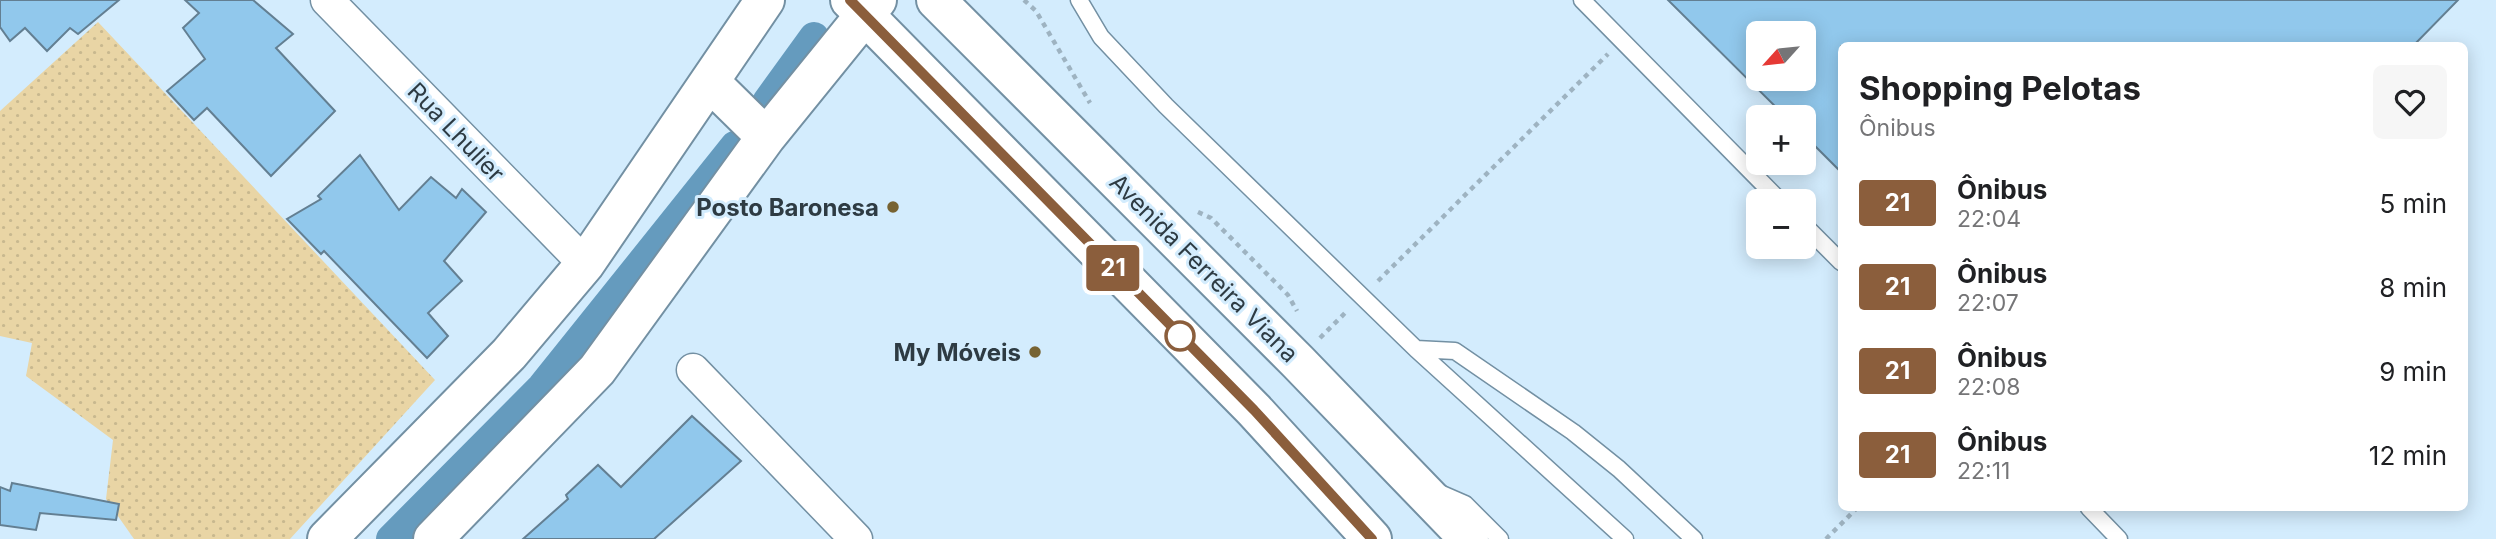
<!DOCTYPE html>
<html lang="pt">
<head>
<meta charset="utf-8">
<style>
	:root { --surface:#fff; --page:#f6f6f6; --text:#202124; --muted:#757577 }
	body { margin:0; font-family:Inter,sans-serif; background:var(--page); color:var(--text); height:100vh; display:flex; flex-direction:column; font-size:26px; white-space:nowrap }
	* { box-sizing:border-box; margin:0 }
	p { font-size:23px; color:var(--muted) }
	.icon { flex:none; width:38px; height:38px; fill:none; stroke:currentColor; stroke-width:2; stroke-linecap:round; stroke-linejoin:round }
	.map { position:relative; flex:1; overflow:hidden }
	.sheet { position:absolute; left:1838px; top:42px; width:630px; height:469px; display:flex; flex-direction:column; background:var(--surface); border-radius:10px; box-shadow:0 4px 18px #0003 }
	.sheet>* { flex:none }
	.badge { padding:0 14px; border-radius:5px; font-size:24px; line-height:46px }
	.needle { width:46px; rotate:243deg }
	.tools { position:absolute; left:1746px; top:21px; display:grid; gap:14px }
	.tools a { display:grid; place-items:center; width:70px; height:70px; border-radius:10px; background:var(--surface); box-shadow:0 4px 18px #0003; font-size:35px }
	.map>.badge { position:absolute; translate:-50% -50%; box-shadow:0 0 0 4px #fff }
	.round { display:grid; place-items:center; flex:none; width:74px; height:74px; border-radius:10px; background:var(--page) }
	.head { display:flex; align-items:center; justify-content:space-between; height:119px; padding:0 21px }
	h1 { font-size:33px; font-weight:700; line-height:52px }
	ul { padding:0; list-style:none }
	li { display:flex; align-items:center; gap:21px; height:84px; padding:0 21px }
	li div { flex:1 }
	li b { display:block; font-size:26px }
	li em { font-style:normal }
	li .badge { min-width:77px; font-weight:700; text-align:center }
	.map>svg:first-child { display:block }
	.grass { fill:url(#grass-dots) }
	.lines { fill:none; stroke-linecap:round; stroke-linejoin:round }
	.canal { stroke:#659bbe; stroke-width:30 }
	.building { fill:#91c8ec; stroke:#637f92; stroke-width:2; fill-rule:evenodd }
	.lane-casing { stroke:#7390a3; stroke-width:19 }
	.street-casing { stroke:#7390a3; stroke-width:35 }
	.primary-casing { stroke:#7390a3; stroke-width:42 }
	.path { stroke:#9eb3c1; stroke-width:4.5; stroke-dasharray:5 5; stroke-linecap:butt }
	.lane { stroke:#fff; stroke-width:16 }
	.street { stroke:#fff; stroke-width:32 }
	.primary { stroke:#fff; stroke-width:38 }
	.line-casing { stroke:#fff; stroke-width:16 }
	.line { stroke:#8b5e3c; stroke-width:10 }
	.poi-dot { fill:#776332; stroke:#d3ecfd; stroke-width:2.5 }
	.stop-dot { fill:#fff; stroke:#8b5e3c; stroke-width:3.5 }
	.labels { text-anchor:middle; dominant-baseline:central; stroke-width:6; stroke-linejoin:round; paint-order:stroke }
	.street-label { font-size:24px; fill:#2e3b43; stroke:#d3ecfd }
	.poi-label { font-size:24px; font-weight:bold; fill:#2e3b43; stroke:#d3ecfd; text-anchor:end }
</style>
</head>
<body>
<div class="map">
<svg width="2496" height="539" viewBox="0 0 2496 539">
	<defs>
		<pattern id="grass-dots" width="8" height="8" patternUnits="userSpaceOnUse" patternTransform="scale(1.75)"><rect width="8" height="8" fill="#e9d5a5"/><path d="M2 2h.1M6 6h.1" fill="none" stroke="#c8b88f" stroke-width="1.8" stroke-linecap="round"/></pattern>
	</defs>
	<rect width="100%" height="100%" fill="#d3ecfd"/>
	<!-- grass -->
	<path class="grass" d="M98 22 435 380 290 539H134L106 499 113 440 26 376 32 343 0 336V111Z"/>
	<g class="lines">
		<!-- canal -->
		<path class="canal" d="M767 102 814 37
			M391 539 542 387 735 146"/>
	</g>
	<!-- building -->
	<path class="building" d="M0 0H119L78 34 70 28 47 51 25 28 10 41 0 27Z
		M185 0H253L293 34 276 48 335 111 271 176 207 108 194 120 167 91 205 59 183 28 199 13Z
		M1668 0H2458L2413 46H1841V172L1804 135V117H1786ZM1759 33H1804V79H1759Z
		M360 155 399 210 431 177 456 198 462 189 486 212 444 261 462 281 428 313 448 336 427 358 324 251 321 254 287 219 321 199 318 196Z
		M692 416 741 461 654 539H523L568 499 566 495 598 465 621 487Z
		M12 483 119 504 116 520 40 513 36 530 0 525V487L10 491Z"/>
	<g class="lines">
		<defs>
			<path id="lane" d="M1079 0 1101 37 1166 106 1416 349 1455 351 1573 432 1619 469 1694 539
				M1582 0 1780 201
				M1804 225 1841 262
				M1416 349 1625 539
				M1442 494 1465 504 1500 539
				M2089 508 2119 539"/>
			<path id="street" d="M327 0 585 264
				M693 370 856 539"/>
			<path id="primary" d="M850 0 1254 410 1372 539
				M936 0 1298 362 1469 539
				M710 82 766 137
				M327 539 509 354 585 264 765 0
				M433 539 597 370 766 137 877 0"/>
		</defs>
		<!-- lane casing -->
		<use href="#lane" class="lane-casing"/>
		<!-- street casing -->
		<use href="#street" class="street-casing"/>
		<!-- primary casing -->
		<use href="#primary" class="primary-casing"/>
		<!-- path -->
		<path class="path" d="M1024 0 1036 11 1090 103
			M1198 212 1211 218 1288 295 1297 311
			M1378 281 1608 54
			M1320 338 1346 312
			M1826 539 1857 508"/>
		<!-- lane -->
		<use href="#lane" class="lane"/>
		<!-- street -->
		<use href="#street" class="street"/>
		<!-- primary -->
		<use href="#primary" class="primary"/>
	</g>
	<g class="lines">
		<defs>
			<path id="line" d="M850 0 1254 410 1372 539"/>
		</defs>
		<!-- line casing -->
		<use href="#line" class="line-casing"/>
		<!-- line -->
		<use href="#line" class="line"/>
	</g>
	<!-- markers -->
	<g class="poi-dot">
		<circle cx="893" cy="207" r="7"/>
		<circle cx="1035" cy="352" r="7"/>
	</g>
	<circle class="stop-dot" cx="1180" cy="336" r="14"/>
	<g class="labels">
		<!-- street labels -->
		<g class="street-label">
			<text transform="translate(456 132) rotate(46)">Rua Lhulier</text>
			<text transform="translate(1204 268) rotate(45)">Avenida Ferreira Viana</text>
		</g>
		<!-- poi labels -->
		<g class="poi-label">
			<text x="879" y="207">Posto Baronesa</text>
			<text x="1021" y="352">My Móveis</text>
		</g>
	</g>
</svg>
<div class="tools">
<a><svg class="needle" viewBox="-14 -14 28 28"><path d="M0-13l5 13h-10z" fill="#e53935"/><path d="M0 13l5-13h-10z" fill="#757577"/></svg></a>
<a>+</a>
<a>−</a>
</div>
<b class="badge" style="left:1113px;top:268px;background:#8b5e3c;color:#fff">21</b>
<section class="sheet">
<div class="head"><div><h1>Shopping Pelotas</h1><p>Ônibus</p></div><a class="round"><svg class="icon" aria-label="heart" viewBox="0 0 24 24"><path d="M12 20l-8-8c-3-5 5-10 8-4 3-6 11-1 8 4z"/></svg></a></div>
<ul>
<li><span class="badge" style="background:#8b5e3c;color:#fff">21</span><div><b>Ônibus</b><p>22:04</p></div><em>5 min</em></li>
<li><span class="badge" style="background:#8b5e3c;color:#fff">21</span><div><b>Ônibus</b><p>22:07</p></div><em>8 min</em></li>
<li><span class="badge" style="background:#8b5e3c;color:#fff">21</span><div><b>Ônibus</b><p>22:08</p></div><em>9 min</em></li>
<li><span class="badge" style="background:#8b5e3c;color:#fff">21</span><div><b>Ônibus</b><p>22:11</p></div><em>12 min</em></li>
</ul>
</section>
</div>
</body>
</html>
